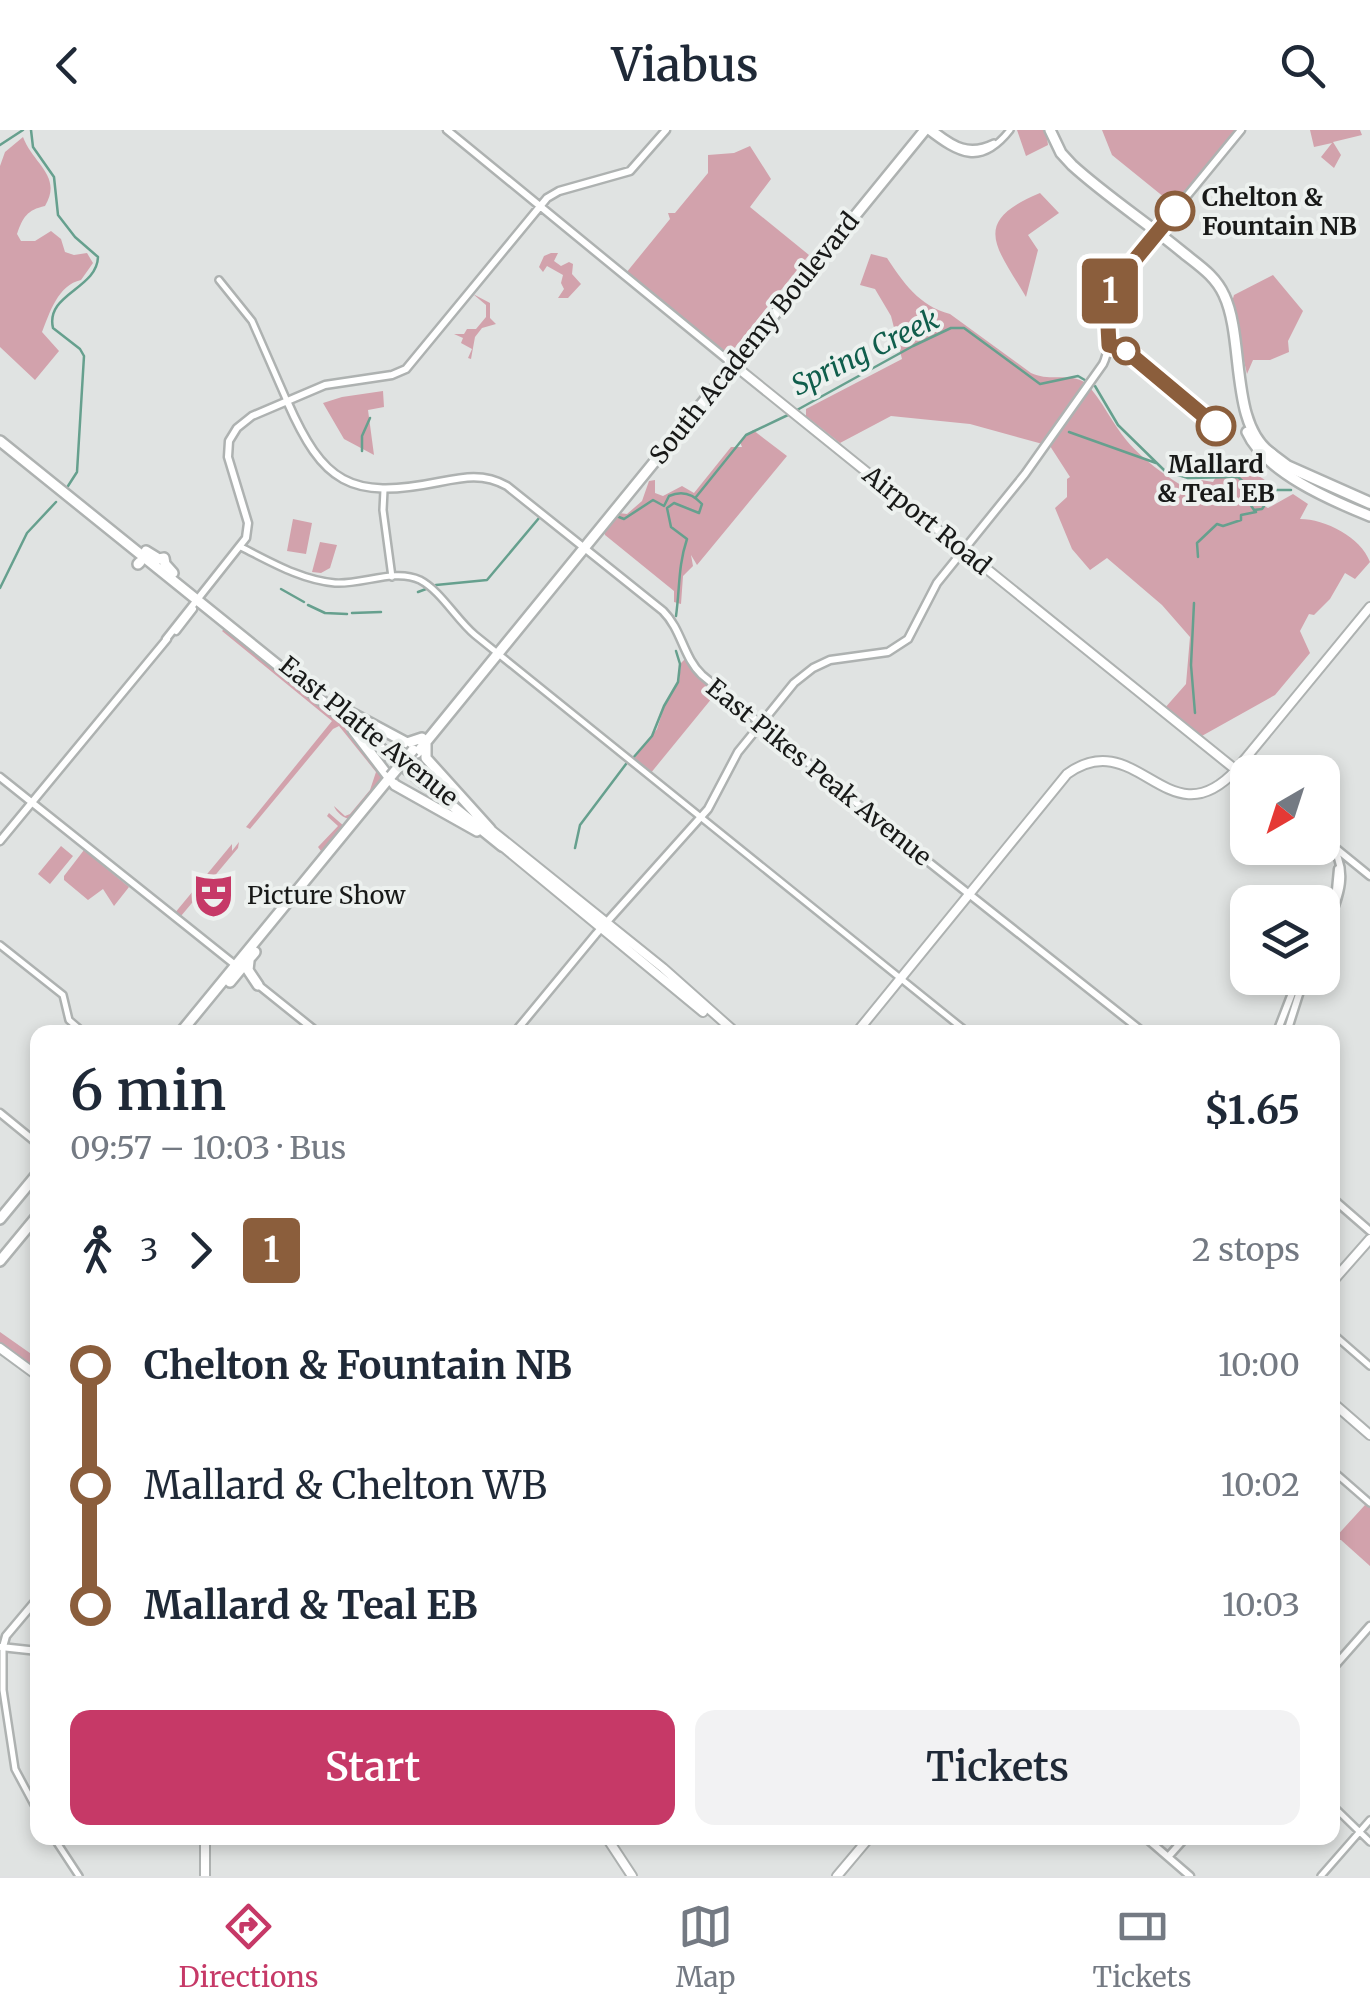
<!DOCTYPE html>
<html lang="en">
<head>
<meta charset="utf-8">
<style>
	:root { --surface:#fff; --page:#f2f2f3; --text:#1f2937; --muted:#747a83; --line:#e0e1e3; --accent:#c63967 }
	body { margin:0; font-family:Merriweather,serif; background:var(--page); color:var(--text); height:100vh; display:flex; flex-direction:column; font-size:38px; white-space:nowrap }
	* { box-sizing:border-box; margin:0 }
	p { font-size:32px; color:var(--muted) }
	.icon { flex:none; width:55px; height:55px; fill:none; stroke:currentColor; stroke-width:2; stroke-linecap:round; stroke-linejoin:round }
	.map { position:relative; flex:1; overflow:hidden }
	.drawer { position:absolute; left:30px; top:895px; width:1310px; height:820px; display:flex; flex-direction:column; background:var(--surface); border-radius:20px; box-shadow:0 5px 15px #0003 }
	.drawer>* { flex:none }
	.badge { padding:0 20px; border-radius:8px; font-size:35px; line-height:65px }
	.needle { width:65px; rotate:219deg }
	.controls { position:absolute; left:1230px; top:625px; display:grid; gap:20px }
	.controls a { display:grid; place-items:center; width:110px; height:110px; border-radius:20px; background:var(--surface); box-shadow:0 5px 15px #0003; font-size:50px }
	.map>.badge { position:absolute; translate:-50% -50%; box-shadow:0 0 0 5px #fff }
	.legs { display:flex; align-items:center; gap:15px; height:110px; padding:0 40px; font-size:32px }
	.legs p { margin-inline-start:auto }
	.overview { display:flex; align-items:center; justify-content:space-between; height:170px; padding:0 40px }
	h1 { font-size:55px; font-weight:600; line-height:75px }
	.cta { display:flex; gap:20px; margin-top:auto; padding:20px 40px }
	.cta a { flex:1; height:115px; border-radius:20px; background:var(--accent); color:#fff; font-size:40px; font-weight:600; line-height:115px; text-align:center }
	.cta a+a { background:var(--page); color:var(--text) }
	ul { padding:0 40px; list-style:none }
	li { display:flex; align-items:center; gap:35px; height:120px; font-size:38px }
	li i { display:grid; place-items:center; width:15px; height:100%; margin:0 12px; background:currentColor }
	li i::after { content:''; width:25px; height:25px; margin:-12px; border:8px solid; border-radius:50%; background:var(--surface) }
	li p { margin-inline-start:auto }
	li:first-child i { background:linear-gradient(#0000 50%,currentColor 0) }
	li:last-child i { background:linear-gradient(currentColor 50%,#0000 0) }
	header { display:flex; justify-content:space-between; align-items:center; height:130px; padding:0 40px; background:var(--surface); font-size:45px; font-weight:600 }
	.dock { display:flex; justify-content:space-around; align-items:center; height:140px; border-top:2px solid var(--line); background:var(--surface); font-size:28px; color:var(--muted) }
	.dock a { display:grid; justify-items:center; gap:5px }
	.dock .on { color:var(--accent) }
	.map>svg:first-child { display:block }
	.green { fill:#d2a2ac }
	.lines { fill:none; stroke-linecap:round; stroke-linejoin:round }
	.stream { stroke:#66a08e; stroke-width:2.5 }
	.tertiary-casing { stroke:#aeb2b1; stroke-width:10 }
	.secondary-casing { stroke:#aeb2b1; stroke-width:11 }
	.primary-casing { stroke:#aeb2b1; stroke-width:12 }
	.trunk-casing { stroke:#aeb2b1; stroke-width:14 }
	.motorway-casing { stroke:#aeb2b1; stroke-width:15 }
	.tertiary { stroke:#fff; stroke-width:5 }
	.secondary { stroke:#fff; stroke-width:6 }
	.primary { stroke:#fff; stroke-width:8 }
	.trunk { stroke:#fff; stroke-width:9 }
	.motorway { stroke:#fff; stroke-width:10 }
	.trunk-bridge-casing { stroke:#aeb2b1; stroke-width:14; stroke-linecap:butt }
	.trunk-bridge { stroke:#fff; stroke-width:9 }
	.line-1-casing { stroke:#fff; stroke-width:22 }
	.line-1 { stroke:#8b5e3c; stroke-width:15 }
	.stop-1-dot { fill:#fff; stroke:#8b5e3c; stroke-width:5 }
	.labels { text-anchor:middle; dominant-baseline:central; stroke-width:8; stroke-linejoin:round; paint-order:stroke }
	.stop-label { font-size:25px; font-weight:bold; fill:#181918; stroke:#edf1ef; text-anchor:start }
	.street-label { font-size:25px; fill:#181918; stroke:#edf1ef }
	.poi-label { font-size:25px; fill:#181918; stroke:#edf1ef; text-anchor:start }
	.water-label { font-size:28px; font-style:italic; fill:#105e4c; stroke:#edf1ef }
</style>
</head>
<body>
<header><svg class="icon" aria-label="back" viewBox="0 0 24 24"><path d="M15 5l-7 7 7 7"/></svg>Viabus<svg class="icon" aria-label="search" viewBox="0 0 24 24"><circle cx="10" cy="10" r="6"/><path d="M15 15l6 6"/></svg></header>
<div class="map">
<svg width="1370" height="1746" viewBox="0 0 1370 1746">
	<rect width="100%" height="100%" fill="#e0e3e2"/>
	<!-- green -->
	<path class="green" d="M1017 0H1046L1048 15 1026 26Z
		M1102 0H1237L1175 76 1112 25Z
		M1310 0H1360L1362 5 1333 12 1341 25 1334 38 1321 27 1332 13 1314 17Z
		M23 7C33 34 63 46 45 76 27 80 23 87 17 104L21 111H35L51 101 61 109 65 122 74 125 87 123 93 133 81 150C58 155 50 182 42 202L59 221 35 250 0 217V36L5 22Z
		M750 16 771 49 750 77 809 125 729 225 626 143 670 89 668 83H675L708 43V25L734 23Z
		M1040 63 1059 83 1028 105 1038 120 1026 167C996 116 970 92 1040 63Z
		M551 123H558L554 131 561 136 569 132 573 134 572 144 581 154 568 168H558L564 159 561 153 563 145 547 136 543 142 539 137 544 126Z
		M871 124 887 128C903 152 919 176 950 184L1031 243C1049 252 1069 242 1086 253 1102 270 1112 293 1127 311 1142 329 1175 354 1195 362L1202 355 1201 350 1213 352 1217 345 1201 335C1226 321 1253 342 1274 356L1262 375 1268 378 1293 364 1308 374 1300 389C1325 389 1361 407 1370 432L1355 449 1345 443 1330 469 1314 485 1309 484 1300 501 1310 523 1275 565 1200 607 1164 579 1186 554 1190 507 1162 475 1107 428 1090 440 1072 419 1055 378 1067 367V349L1070 347 1050 316 970 294 891 286 840 313 806 286V279L902 229 891 186 875 159 860 155Z
		M1273 145 1303 181 1288 211 1289 222 1270 230H1253L1247 244 1231 175 1234 165Z
		M473 164 490 173V188L496 194 482 198 475 207 471 229 468 228 472 219 461 213 463 208 454 204H464L467 199H476L486 187V175Z
		M383 261 384 277 368 280 374 325 344 309 323 273 342 267Z
		M753 300 787 326 697 435 691 425 693 436 683 446 681 474 674 472V461L605 405 603 397 619 383 627 384 642 371 649 351 655 350V363L663 366 682 356 694 363 731 317H742L740 312Z
		M293 389 312 393 306 424 287 421Z
		M320 412 337 415 330 438 321 443 312 442Z
		M225 498C250 510 380 618 382 645 383 659 360 679 352 689 345 690 336 682 334 676L345 686 350 684 370 660 376 642 339 596 333 599 250 699 246 697 332 591 222 501Z
		M685 529 694 542 717 562 650 644 633 630 657 599 665 574 679 551 681 533Z
		M329 683 345 697 282 775 263 761 271 750 265 759 280 772 321 721 318 717 338 696 327 686Z
		M239 712 238 718 181 786 174 784 232 714V721Z
		M61 716 73 726 50 754 38 744Z
		M84 720 129 757 114 776 103 759 88 770 64 750V746Z
		M0 1202 37 1228V1243L0 1214Z
		M1365 1375 1370 1377V1436L1341 1410H1333Z"/>
	<g class="lines">
		<!-- stream -->
		<path class="stream" d="M31 0 33 17 54 47 58 85 75 107 98 127C97 159 45 164 53 198L80 219 84 226 77 342 68 356
			M0 15 23 0
			M797 280 913 216 951 198H964L1040 254 1078 246 1095 256 1118 295 1165 341 1188 348 1238 347 1248 356V371L1254 380 1262 379 1275 360H1291
			M1069 302 1156 333
			M0 318 11 325
			M362 321V306L370 288
			M696 367 746 305 790 284
			M614 385 624 389 653 370 664 376 669 366C682 360 693 364 702 374L699 383 674 373 667 378 671 397 687 409C678 436 680 457 676 486
			M1198 427 1197 413 1217 394 1223 396 1241 390V385L1256 382
			M436 455 487 450 539 388
			M0 458 27 403 56 372
			M281 459 304 472
			M418 462 426 459
			M1194 473 1191 535 1195 583
			M308 475 325 483 347 484
			M352 483 381 482
			M633 628 652 606 664 576 678 552 680 534 676 521
			M575 718 580 695 626 634"/>
		<defs>
			<path id="tertiary" d="M927 0C959 25 981 37 1010 0
				M934 0C954 16 969 25 994 13
				M219 150 252 191 287 271
				M384 360 383 380 392 447
				M241 417C271 432 301 450 335 453 362 455 395 438 420 450 441 461 456 489 475 505L967 902
				M0 815 63 865 69 890 83 902
				M1332 1203 1370 1236
				M1332 1340 1370 1373
				M3 1517V1560L15 1639 38 1682
				M1332 1675 1370 1712
				M54 1708 79 1746
				M1321 1746 1370 1690"/>
			<path id="secondary" d="M447 0 729 231
				M287 271C323 353 350 370 439 352 464 347 484 343 507 356L663 481C682 500 683 527 702 545L911 718 1143 902
				M176 501 193 479
				M166 509 246 408 248 393 228 327 229 311 237 298 252 286 325 255 392 245 406 239 547 68 559 61 630 41 666 0
				M1236 640 1248 649
				M0 647 239 838
				M1322 707 1370 746
				M0 711 167 509
				M1322 795 1336 760 1338 739
				M1322 808C1335 775 1354 744 1329 712
				M256 853 317 902
				M1294 856 1299 849 1305 856
				M515 902 596 804 708 679 738 622 794 553 813 538 830 530 888 522 908 509 937 453 1025 344 1103 234C1115 209 1101 182 1113 156L1241 0
				M1277 902 1294 858
				M1287 902 1300 861
				M0 983 38 1014
				M1332 1068 1370 1101
				M1 1517 38 1521
				M3 1517 6 1506 38 1468
				M1332 1539 1370 1496
				M1146 1708 1190 1746
				M1168 1727 1185 1708"/>
			<path id="primary" d="M729 231 1236 640
				M490 699 663 838 735 902
				M502 716 703 882
				M857 902 1067 644C1137 593 1168 713 1236 640L1370 477
				M1332 1152 1370 1109
				M0 1218 38 1246
				M1332 1272 1370 1305
				M607 1708 632 1746
				M205 1746V1708
				M837 1746 869 1708"/>
			<path id="trunk" d="M1050 0 1061 23 1072 35C1106 66 1146 92 1181 121 1198 135 1215 145 1224 165 1245 209 1229 295 1272 324
				M1247 302C1265 342 1330 370 1370 386
				M0 311 502 716
				M146 421 159 429 164 428 165 434 173 443
				M138 434 140 432
				M340 577 407 613 422 608
				M353 600 395 655 477 701
				M426 612V628L490 699
				M417 623 925 0
				M249 831 248 840 258 855
				M230 852 255 822
				M181 902 391 646
				M0 1089 38 1043
				M0 1131 38 1085"/>
			<path id="motorway" d="M1267 321 1287 336 1370 373"/>
		</defs>
		<!-- tertiary casing -->
		<use href="#tertiary" class="tertiary-casing"/>
		<!-- secondary casing -->
		<use href="#secondary" class="secondary-casing"/>
		<!-- primary casing -->
		<use href="#primary" class="primary-casing"/>
		<!-- trunk casing -->
		<use href="#trunk" class="trunk-casing"/>
		<!-- motorway casing -->
		<use href="#motorway" class="motorway-casing"/>
		<!-- tertiary -->
		<use href="#tertiary" class="tertiary"/>
		<!-- secondary -->
		<use href="#secondary" class="secondary"/>
		<!-- primary -->
		<use href="#primary" class="primary"/>
		<!-- trunk -->
		<use href="#trunk" class="trunk"/>
		<!-- motorway -->
		<use href="#motorway" class="motorway"/>
		<defs>
			<path id="trunk-bridge" d="M391 646 413 620"/>
		</defs>
		<!-- trunk-bridge casing -->
		<use href="#trunk-bridge" class="trunk-bridge-casing"/>
		<!-- trunk-bridge -->
		<use href="#trunk-bridge" class="trunk-bridge"/>
	</g>
	<g class="lines">
		<defs>
			<path id="line-1" d="M1175 81 1110 160 1107 177 1109 215 1124 219 1216 296"/>
		</defs>
		<!-- line-1 casing -->
		<use href="#line-1" class="line-1-casing"/>
		<!-- line-1 -->
		<use href="#line-1" class="line-1"/>
	</g>
	<!-- icons -->
	<defs>
		<symbol id="theatre-bare" viewBox="-9 -9 18 18"><path d="M-5-5.5Q0-4 5-5.5V0Q5 5 0 6Q-5 5-5 0ZM-3.3-2.5H-1v1.5H-3.3ZM1-2.5H3.3v1.5H1ZM-2.8 1Q0 5.5 2.8 1Z" fill="#c63967" stroke="#edf1ef" stroke-width="2.5" paint-order="stroke"/></symbol>
	</defs>
	<g fill-rule="evenodd">
		<use href="#theatre-bare" x="182" y="734" width="63" height="63"/>
	</g>
	<!-- markers -->
	<g class="stop-1-dot">
		<circle cx="1175" cy="81" r="18"/>
		<circle cx="1126" cy="221" r="12"/>
		<circle cx="1216" cy="296" r="18"/>
	</g>
	<g class="labels">
		<!-- stop labels -->
		<g class="stop-label">
			<text x="1202" y="67">Chelton &amp;<tspan x="1202" dy="29">Fountain NB</tspan></text>
			<text x="1216" y="334" text-anchor="middle">Mallard<tspan x="1216" dy="29">&amp; Teal EB</tspan></text>
		</g>
		<!-- street labels -->
		<g class="street-label">
			<text transform="translate(754 208) rotate(-51)">South Academy Boulevard</text>
			<text transform="translate(927 390) rotate(39)">Airport Road</text>
			<text transform="translate(369 601) rotate(39)">East Platte Avenue</text>
			<text transform="translate(819 642) rotate(39)">East Pikes Peak Avenue</text>
		</g>
		<!-- poi labels -->
		<g class="poi-label">
			<text x="247" y="765">Picture Show</text>
		</g>
		<!-- water labels -->
		<g class="water-label">
			<text transform="translate(865 222) rotate(-26)">Spring Creek</text>
		</g>
	</g>
</svg>
<div class="controls">
<a><svg class="needle" viewBox="-14 -14 28 28"><path d="M0-13l5 13h-10z" fill="#e53935"/><path d="M0 13l5-13h-10z" fill="#747a83"/></svg></a>
<a><svg class="icon" aria-label="layers" viewBox="0 0 24 24"><path d="M12 4l9 5-9 5-9-5zM3 14l9 5 9-5"/></svg></a>
</div>
<b class="badge" style="left:1110px;top:161px;background:#8b5e3c;color:#fff">1</b>
<section class="drawer">
<div class="overview"><div><h1>6 min</h1><p>09:57 – 10:03 · Bus</p></div><b>$1.65</b></div>
<div class="legs"><svg class="icon" aria-label="walk" viewBox="0 0 24 24"><circle cx="13" cy="4" r="2"/><path d="M13 8l-2 6 4 7M11 14l-3 7M7 12l3-4h3l4 4"/></svg>3<svg class="icon" aria-label="forward" viewBox="0 0 24 24"><path d="M9 5l7 7-7 7"/></svg><b class="badge" style="background:#8b5e3c;color:#fff">1</b><p>2 stops</p></div>
<ul>
<li><i style="color:#8b5e3c"></i><b>Chelton &amp; Fountain NB</b><p>10:00</p></li>
<li><i style="color:#8b5e3c"></i><span>Mallard &amp; Chelton WB</span><p>10:02</p></li>
<li><i style="color:#8b5e3c"></i><b>Mallard &amp; Teal EB</b><p>10:03</p></li>
</ul>
<div class="cta"><a>Start</a><a>Tickets</a></div>
</section>
</div>
<nav class="dock">
<a class="on"><svg class="icon" aria-label="directions" viewBox="0 0 24 24"><path d="M12 3l9 9-9 9-9-9zM9 14v-3h6M13 9l2 2-2 2"/></svg>Directions</a>
<a><svg class="icon" aria-label="map" viewBox="0 0 24 24"><path d="M3 6l6-2 6 2 6-2v14l-6 2-6-2-6 2zM9 4v14M15 6v14"/></svg>Map</a>
<a><svg class="icon" aria-label="tickets" viewBox="0 0 24 24"><path d="M3 7h18v10H3zM15 7v10"/></svg>Tickets</a>
</nav>
</body>
</html>
